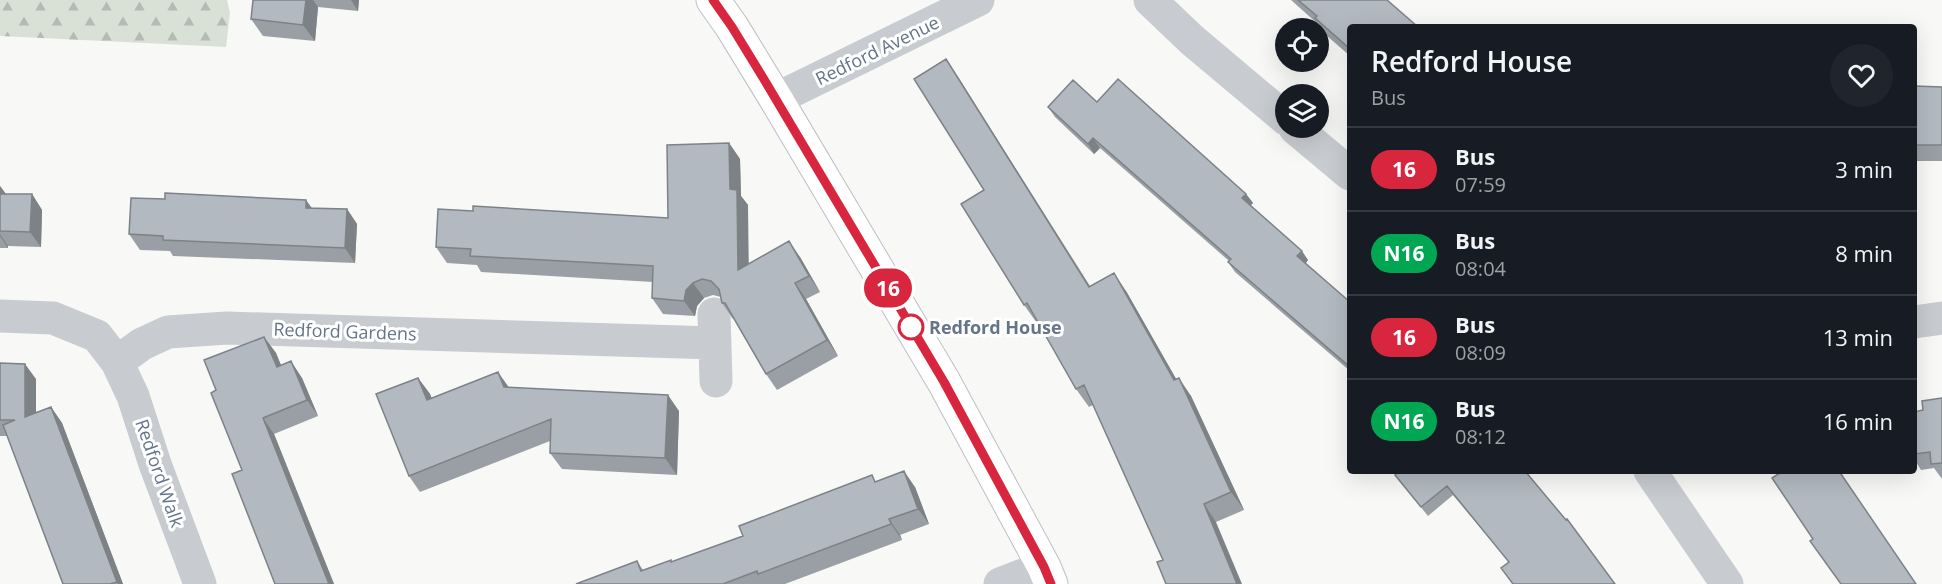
<!DOCTYPE html>
<html lang="en">
<head>
<meta charset="utf-8">
<style>
	:root { --surface:#171b24; --page:#20242c; --text:#f1f3f6; --muted:#9ea1a6; --line:#363941 }
	body { margin:0; font-family:"Open Sans",sans-serif; background:var(--page); color:var(--text); height:100vh; display:flex; flex-direction:column; font-size:22px; white-space:nowrap }
	* { box-sizing:border-box; margin:0 }
	p { font-size:20px; color:var(--muted) }
	.icon { flex:none; width:33px; height:33px; fill:none; stroke:currentColor; stroke-width:2; stroke-linecap:round; stroke-linejoin:round }
	.map { position:relative; flex:1; overflow:hidden }
	.side { position:absolute; left:1347px; top:24px; width:570px; height:450px; display:flex; flex-direction:column; background:var(--surface); border-radius:6px; box-shadow:0 6px 24px #0002 }
	.side>* { flex:none }
	.badge { padding:0 12px; border-radius:20px; font-size:21px; line-height:39px }
	.buttons { position:absolute; left:1275px; top:18px; display:grid; gap:12px }
	.buttons a { display:grid; place-items:center; width:54px; height:54px; border-radius:50%; background:var(--surface); box-shadow:0 6px 24px #0002; font-size:30px }
	.map>.badge { position:absolute; translate:-50% -50%; box-shadow:0 0 0 3px #fff }
	.round { display:grid; place-items:center; flex:none; width:63px; height:63px; border-radius:32px; background:var(--page) }
	.head { display:flex; align-items:center; justify-content:space-between; height:102px; padding:0 24px }
	h1 { font-size:28px; font-weight:600; line-height:45px }
	ul { padding:0; list-style:none }
	li { display:flex; align-items:center; gap:18px; height:84px; padding:0 24px; border-top:2px solid var(--line) }
	li div { flex:1 }
	li b { display:block; font-size:22px }
	li em { font-style:normal }
	li .badge { min-width:66px; font-weight:700; text-align:center }
	.map>svg:first-child { display:block }
	.forest { fill:url(#forest-firs) }
	.lines { fill:none; stroke-linecap:round; stroke-linejoin:round }
	.secondary-casing { stroke:#bcc0c6; stroke-width:35 }
	.minor { stroke:#c8cbcf; stroke-width:33 }
	.secondary { stroke:#fff; stroke-width:33 }
	.wall { fill:#999fa5 }
	.shaded-wall { fill:#7d8286 }
	.building { fill:#b2b9c0; stroke:#7d8286; stroke-width:1.5 }
	.line-casing { stroke:#fff; stroke-width:14 }
	.line { stroke:#d7263d; stroke-width:9 }
	.stop-dot { fill:#fff; stroke:#d7263d; stroke-width:3 }
	.labels { text-anchor:middle; dominant-baseline:central; stroke-width:6; stroke-linejoin:round; paint-order:stroke }
	.street-label { font-size:18px; fill:#657589; stroke:#fff }
	.stop-label { font-size:18px; font-weight:bold; fill:#657589; stroke:#fff; text-anchor:start }
</style>
</head>
<body>
<div class="map">
<svg width="1942" height="584" viewBox="0 0 1942 584">
	<defs>
		<pattern id="forest-firs" width="22" height="20" patternUnits="userSpaceOnUse" patternTransform="scale(1.5)"><rect width="22" height="20" fill="#d9e1d6"/><path d="M5 1l3.5 6h-7zM16 11l3.5 6h-7z" fill="#b4bbb3"/></pattern>
	</defs>
	<rect width="100%" height="100%" fill="#f8f9f6"/>
	<!-- forest -->
	<path class="forest" d="M0 0H227L230 13 226 47 0 36Z"/>
	<g class="lines">
		<defs>
			<path id="secondary" d="M713 0 732 27 776 99 944 382 1044 567 1051 584"/>
		</defs>
		<!-- secondary casing -->
		<use href="#secondary" class="secondary-casing"/>
		<!-- minor -->
		<path class="minor" d="M1150 0 1192 40 1286 119
			M776 99 978 0
			M1295 128 1350 174
			M714 314 716 381
			M0 316 53 318 97 336 117 362 142 344 168 332 227 328 715 343
			M1914 322 1942 318
			M117 362 133 396 155 464 200 584
			M1650 471 1727 584
			M1000 584 1044 567"/>
		<!-- secondary -->
		<use href="#secondary" class="secondary"/>
	</g>
	<!-- wall -->
	<path class="wall" d="M253 0H359L358 11 318 7 315 41 263 36 251 19Z
		M1291 0H1387L1350 27V56L1326 35 1319 25Z
		M958 77 1090 286 1126 291 1176 379 1191 396 1244 510 1216 522 1163 560 1093 405 1089 407 1076 389 1038 322 1037 323 1024 305Z
		M1914 86 1942 87V161H1914Z
		M1097 102 1246 194 1253 203 1250 206 1308 260 1306 263 1350 302V371L1235 272 1228 262 1229 261 1100 148 1094 154 1055 117 1048 107Z
		M729 143 740 159 741 196 748 205V263L800 257 820 292 806 299 838 356 777 390 766 374 734 319H733L722 303 721 297 713 295 704 298 697 306 695 316 663 314 652 298 653 282 481 272 477 265 447 263 436 247 473 211 668 218Z
		M0 186 6 194H32L42 210 41 247 8 246V248H0Z
		M312 208 347 209 357 224 355 263 173 256 170 251 140 250 129 234Z
		M264 337 276 353 281 365 302 378 318 416 274 434 334 584H275L242 470Z
		M0 363 36 379V412L51 407 62 423 123 584H63L7 436H0Z
		M418 378 430 394 432 399 509 387 679 411 677 475 562 469 550 453V441L420 492 409 476Z
		M1942 398V479L1934 468 1921 470 1914 459V412L1923 410Z
		M1525 471 1509 562 1453 495 1428 516 1395 475Z
		M876 481 915 487 929 524 900 535 902 540 785 584H576L637 561 643 570 672 562 743 536Z"/>
	<!-- shaded-wall -->
	<path class="shaded-wall" d="M306 0H313L318 7 315 41 303 25Z
		M351 0H359L358 11Z
		M946 59 958 77 1101 305 1089 287Z
		M1093 138 1100 148 1094 154 1088 144Z
		M729 143 740 159 741 196 748 205 749 285 738 270 730 189Z
		M0 186 11 201 0 194Z
		M32 194 42 210 41 247 30 232Z
		M1246 194 1253 203 1248 208 1242 198Z
		M306 200 317 215 306 208Z
		M347 209 357 224 355 263 345 248Z
		M0 234 8 246V248L0 236Z
		M789 241 800 257 820 292 809 276Z
		M1302 251 1308 260 1304 265 1297 256Z
		M1114 273 1126 291 1187 398 1174 380Z
		M693 283 704 298 697 306 695 316 684 301 686 290Z
		M795 283 806 299 838 356 827 340Z
		M264 337 276 353 288 383 277 367Z
		M291 361 302 378 318 416 307 400Z
		M25 364 36 379V432L25 417Z
		M498 372 510 389 504 387Z
		M418 378 430 394 439 417 427 400Z
		M1179 378 1191 396 1244 510 1231 492Z
		M668 395 679 411 677 475 665 458Z
		M51 407 62 423 123 584H118L117 582Z
		M263 418 274 434 334 584H329Z
		M904 471 915 487 929 524 918 509Z
		M1204 504 1216 522 1242 584H1237Z
		M889 519 900 535 902 540 891 524Z"/>
	<!-- building -->
	<path class="building" d="M253 0H306L303 25 251 19Z
		M1298 0H1387L1418 27H1350V49L1315 18 1317 16Z
		M946 59 1089 287 1114 273 1174 380 1179 378 1231 492 1204 504 1237 584H1166L1157 562 1163 560 1084 385 1076 389 1027 303 1024 305 961 204 984 190 914 79Z
		M1118 79 1246 194 1242 198 1302 251 1297 256 1350 302V367L1228 262 1231 259 1093 138 1088 144 1048 107 1073 80 1097 102Z
		M1914 86 1942 87V145H1914Z
		M729 143 730 189 737 190 738 270 789 241 809 276 795 283 827 340 766 374 725 303H722L719 289 711 281 702 279 693 283 686 290 684 301 652 298 653 266 470 256 471 249 436 247 438 209 473 211V206L668 218 667 145Z
		M165 193 306 200V208L347 209 345 248 163 240V236L129 234 131 198 165 199Z
		M0 194H32L30 232 0 231Z
		M264 337 277 367 291 361 307 400 263 418 329 584H275L232 474 242 470 211 393 216 390 204 360Z
		M0 363 25 364V417L51 407 117 582 110 584H63L3 425 15 420H0Z
		M498 372 504 387 668 395 665 458 550 453 551 419 409 476 376 394 418 378 427 400Z
		M1942 398V463L1931 464 1930 452 1914 454V412L1923 410 1922 401Z
		M904 471 918 509 889 519 891 524 758 574 757 571 723 584H576L637 561 641 571 671 560V562L743 536 739 526 872 475 875 482Z
		M1400 471H1525L1566 520 1567 519 1615 584H1513L1501 568 1509 562 1447 486 1421 507 1395 475Z
		M1783 471H1839L1916 584H1841L1810 541 1813 539 1772 478Z"/>
	<g class="lines">
		<defs>
			<path id="line" d="M713 0 732 27 765 81 944 382 1044 567 1051 584"/>
		</defs>
		<!-- line casing -->
		<use href="#line" class="line-casing"/>
		<!-- line -->
		<use href="#line" class="line"/>
	</g>
	<!-- markers -->
	<circle class="stop-dot" cx="911" cy="327" r="12"/>
	<g class="labels">
		<!-- street labels -->
		<g class="street-label">
			<text transform="translate(877 50) rotate(-26)">Redford Avenue</text>
			<text transform="translate(345 331) rotate(2)">Redford Gardens</text>
			<text transform="translate(160 473) rotate(71)">Redford Walk</text>
		</g>
		<!-- stop labels -->
		<g class="stop-label">
			<text x="929" y="327">Redford House</text>
		</g>
	</g>
</svg>
<div class="buttons">
<a><svg class="icon" aria-label="locate" viewBox="0 0 24 24"><circle cx="12" cy="12" r="6"/><path d="M12 2v4M12 18v4M2 12h4M18 12h4"/></svg></a>
<a><svg class="icon" aria-label="layers" viewBox="0 0 24 24"><path d="M12 4l9 5-9 5-9-5zM3 14l9 5 9-5"/></svg></a>
</div>
<b class="badge" style="left:888px;top:288px;background:#d7263d;color:#fff">16</b>
<section class="side">
<div class="head"><div><h1>Redford House</h1><p>Bus</p></div><a class="round"><svg class="icon" aria-label="heart" viewBox="0 0 24 24"><path d="M12 20l-8-8c-3-5 5-10 8-4 3-6 11-1 8 4z"/></svg></a></div>
<ul>
<li><span class="badge" style="background:#d7263d;color:#fff">16</span><div><b>Bus</b><p>07:59</p></div><em>3 min</em></li>
<li><span class="badge" style="background:#00a651;color:#fff">N16</span><div><b>Bus</b><p>08:04</p></div><em>8 min</em></li>
<li><span class="badge" style="background:#d7263d;color:#fff">16</span><div><b>Bus</b><p>08:09</p></div><em>13 min</em></li>
<li><span class="badge" style="background:#00a651;color:#fff">N16</span><div><b>Bus</b><p>08:12</p></div><em>16 min</em></li>
</ul>
</section>
</div>
</body>
</html>
